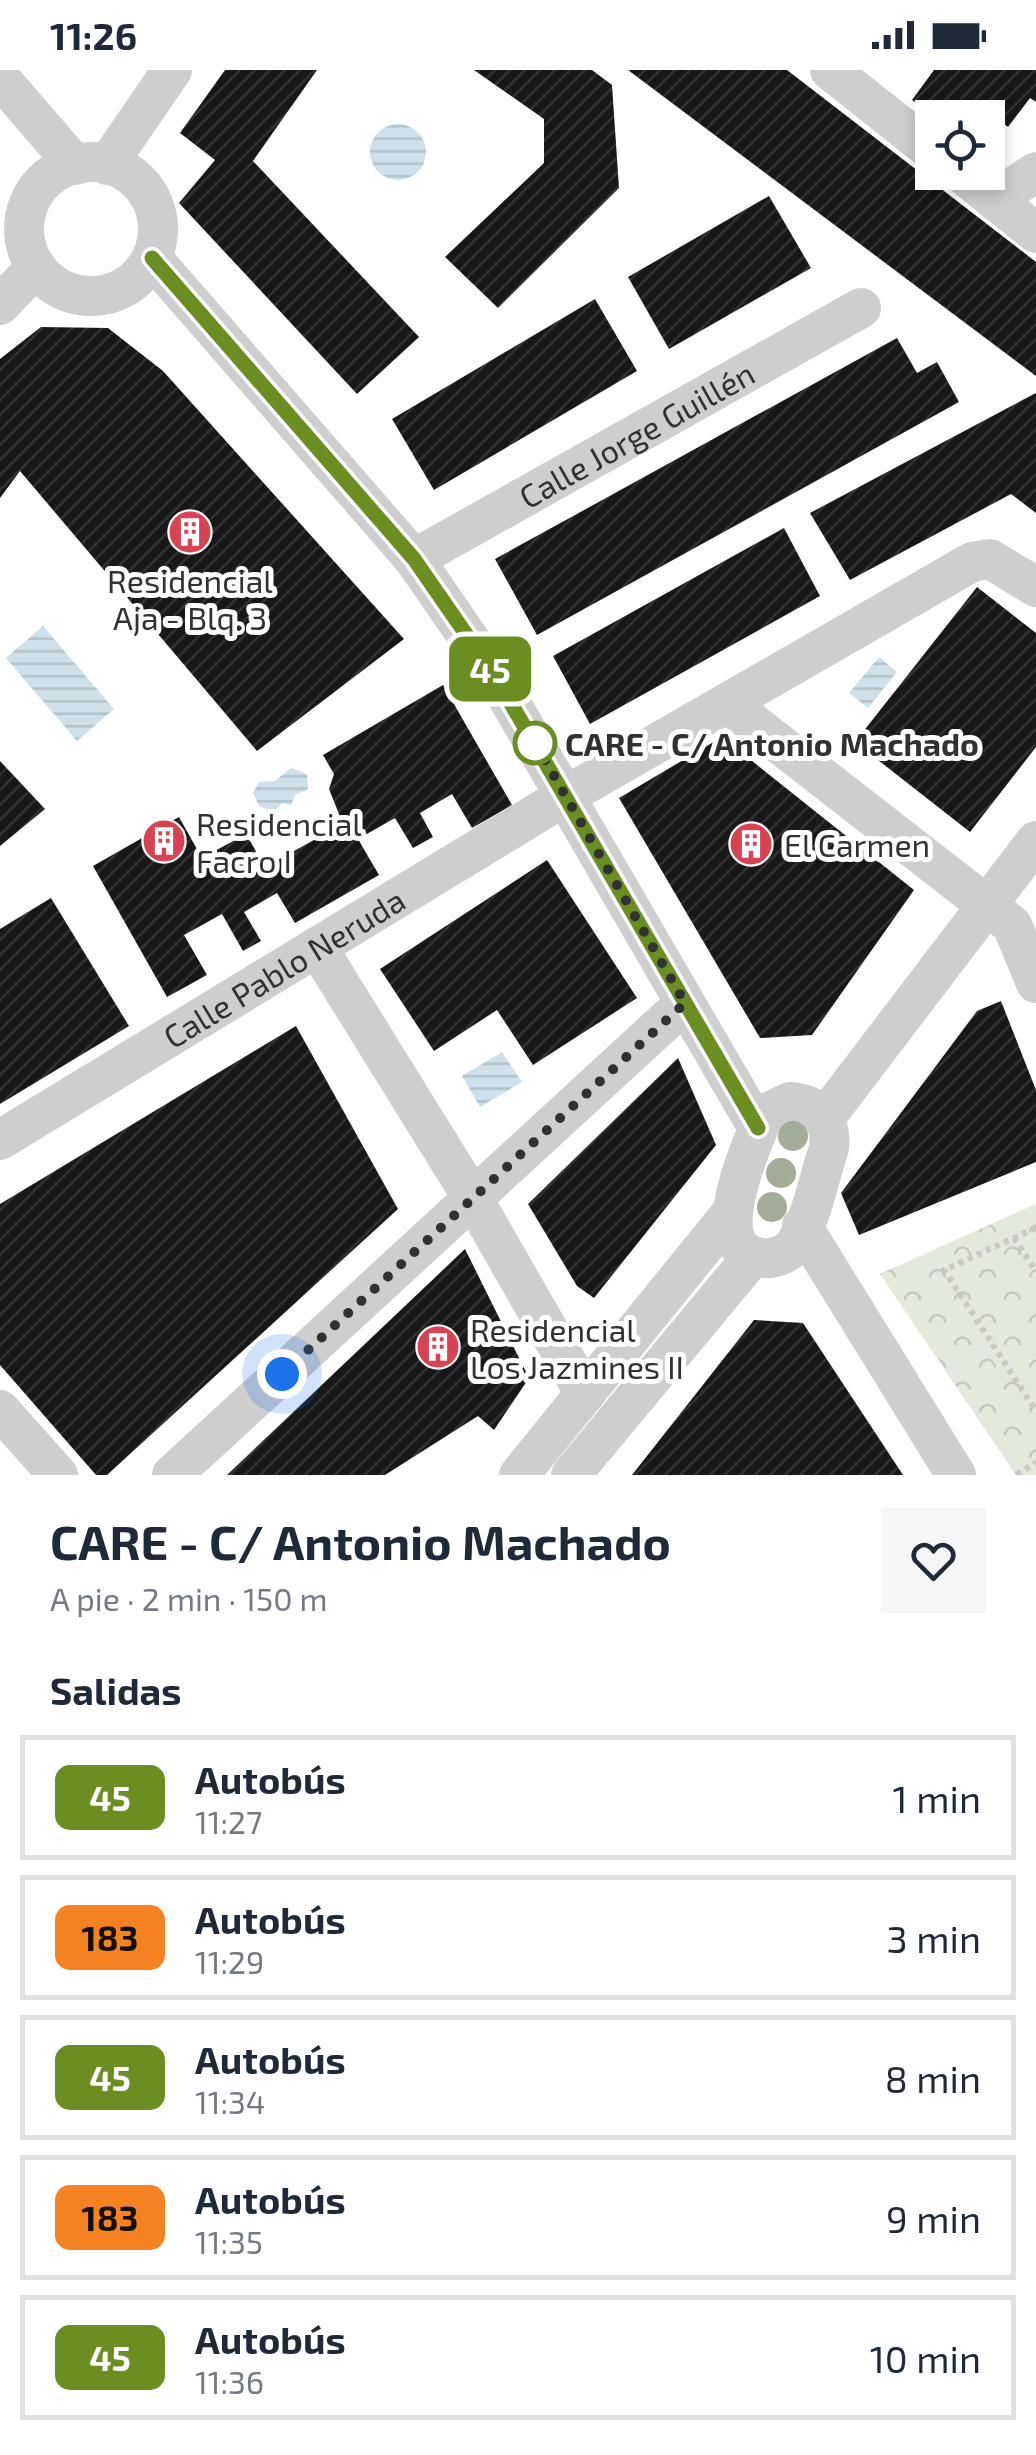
<!DOCTYPE html>
<html lang="es">
<head>
<meta charset="utf-8">
<style>
	:root { --surface:#fff; --page:#f6f6f7; --text:#1f2937; --muted:#747a83; --line:#e0e1e3 }
	body { margin:0; font-family:"Exo 2",sans-serif; background:var(--page); color:var(--text); height:100vh; display:flex; flex-direction:column; font-size:38px; white-space:nowrap }
	* { box-sizing:border-box; margin:0 }
	p { font-size:32px; color:var(--muted) }
	.icon { flex:none; width:55px; height:55px; fill:none; stroke:currentColor; stroke-width:2; stroke-linecap:round; stroke-linejoin:round }
	.map { position:relative; height:1405px; overflow:hidden }
	.side { display:flex; flex-direction:column; background:var(--surface); flex:1 }
	.side>* { flex:none }
	.badge { padding:0 20px; border-radius:15px; font-size:35px; line-height:65px }
	.tools { position:absolute; left:915px; top:30px; display:grid; gap:20px }
	.tools a { display:grid; place-items:center; width:90px; height:90px; border-radius:0px; background:var(--surface); box-shadow:0 5px 15px #0003; font-size:50px }
	.you { position:absolute; width:50px; height:50px; margin:-25px; border:8px solid #fff; border-radius:50%; background:#1a73e8; box-shadow:0 0 0 15px #1a73e833 }
	.map>.badge { position:absolute; translate:-50% -50%; box-shadow:0 0 0 5px #fff }
	h2 { padding:0 50px; font-size:38px; line-height:90px }
	.round { display:grid; place-items:center; flex:none; width:105px; height:105px; border-radius:0px; background:var(--page) }
	.summary { display:flex; align-items:center; justify-content:space-between; height:170px; padding:0 50px }
	h1 { font-size:48px; font-weight:700; line-height:75px }
	ul { padding:0; list-style:none }
	li { display:flex; align-items:center; gap:30px; height:125px; margin:0 20px 15px; padding:0 30px; border:5px solid var(--line); border-radius:0px }
	li div { flex:1 }
	li b { display:block; font-size:38px }
	li em { font-style:normal }
	li .badge { min-width:110px; font-weight:700; text-align:center }
	.status { display:flex; justify-content:space-between; align-items:center; height:70px; padding:0 50px; background:var(--surface); direction:ltr }
	.status svg { height:28px; fill:currentColor }
	.map>svg:first-child { display:block }
	.forest { fill:url(#forest-crowns) }
	.water { fill:url(#water-rules) }
	.building { fill:url(#building-hatch) }
	.lines { fill:none; stroke-linecap:round; stroke-linejoin:round }
	.path { stroke:#c8c8c8; stroke-width:6; stroke-dasharray:5 5; stroke-linecap:butt }
	.street { stroke:#cecece; stroke-width:40 }
	.tree { fill:#a2ac96 }
	.line-casing { stroke:#fff; stroke-width:22 }
	.line { stroke:#6b8e23; stroke-width:15 }
	.walk { stroke:#313131; stroke-width:10; stroke-dasharray:0 18 }
	.stop-dot { fill:#fff; stroke:#6b8e23; stroke-width:5 }
	.labels { text-anchor:middle; dominant-baseline:central; stroke-width:10; stroke-linejoin:round; paint-order:stroke }
	.street-label { font-size:32px; fill:#313131; stroke:#fff }
	.poi-label { font-size:32px; fill:#313131; stroke:#fff; text-anchor:start }
	.stop-label { font-size:32px; font-weight:bold; fill:#313131; stroke:#fff; text-anchor:start }
</style>
</head>
<body>
<div class="status"><b>11:26</b><svg viewBox="0 0 49 12"><path d="M0 12V9h3v3zM5 12V6h3v6zM10 12V3h3v9zM15 12V0h3v12zM26 1h20v11H26zM47 4h2v5h-2z"/></svg></div>
<div class="map">
<svg width="1036" height="1405" viewBox="0 0 1036 1405">
	<defs>
		<pattern id="forest-crowns" width="20" height="18" patternUnits="userSpaceOnUse" patternTransform="scale(2.5)"><rect width="20" height="18" fill="#e4e9dd"/><path d="M2 6a3 3 0 1 1 6 0M12 15a3 3 0 1 1 6 0" fill="none" stroke="#c4c8be"/></pattern>
		<pattern id="water-rules" width="6" height="5" patternUnits="userSpaceOnUse" patternTransform="scale(2.5)"><rect width="6" height="5" fill="#cee1ea"/><path d="M0 2.5h6" fill="none" stroke="#b1c2c9"/></pattern>
		<pattern id="building-hatch" width="6" height="6" patternUnits="userSpaceOnUse" patternTransform="scale(2.5)"><rect width="6" height="6" fill="#181818"/><path d="M-1 1l2-2M0 6l6-6M5 7l2-2" fill="none" stroke="#313131"/></pattern>
	</defs>
	<rect width="100%" height="100%" fill="#fff"/>
	<!-- forest -->
	<path class="forest" d="M1036 1134V1405H1016L880 1204Z"/>
	<!-- water -->
	<path class="water" d="M370 82a28 28 0 1 1 56 0a28 28 0 1 1-56 0Z
		M43 556 114 639 77 671 6 588Z
		M879 587 897 602 868 638 849 623Z
		M291 698 307 704 308 719 295 725 291 735 282 733 274 742 259 736 253 723 259 712 275 711Z
		M502 982 522 1012 480 1037 462 1006Z"/>
	<!-- building -->
	<path class="building" d="M225 0H317L253 91 419 267 357 324 179 133 215 90 180 63Z
		M474 0H592L612 15 619 118 498 238 445 187 544 93V49Z
		M628 0H787L1036 192V306Z
		M934 0H1036V32L1030 28 1008 57 997 49 988 63V48H936L912 30Z
		M769 126 811 198 669 279 628 207Z
		M595 229 637 301 434 420 392 349Z
		M41 257 108 258 163 301 404 569 257 681 20 401 0 428V289Z
		M897 268 917 303 937 292 959 332 537 565 495 489Z
		M1036 323V443L1011 424 850 510 810 443Z
		M784 458 820 526 590 654 553 586Z
		M977 517 1036 563V677L970 762 855 672Z
		M443 615 512 735 472 758 452 724 420 743 433 767 413 778 395 748 358 769 379 805 295 853 277 823 244 842 261 871 243 881 222 844 184 865 207 905 167 927 93 796 179 747 202 788 246 764 265 797 343 754 329 719 334 704 323 685Z
		M722 667 914 820 812 965 760 968 619 728Z
		M0 691 45 739 0 776Z
		M547 790 637 928 533 995 497 940 434 981 380 899Z
		M51 828 129 956 0 1034V859Z
		M1001 931 1036 1020V1092L859 1165 841 1123 977 941Z
		M296 956 398 1139 107 1405H96L0 1295V1134Z
		M678 988 716 1075 594 1228 577 1216 528 1134Z
		M465 1179 529 1308 494 1360 478 1346 385 1405H227Z
		M754 1250 803 1253 903 1405H632Z"/>
	<g class="lines">
		<!-- path -->
		<path class="path" d="M1036 1158 944 1200 1036 1341
			M1014 1168 1036 1201
			M1017 1405 1036 1392"/>
		<!-- street -->
		<g class="street">
			<path d="M830 0 932 81"/>
			<path d="M0 8 75 95"/>
			<circle cx="91" cy="159" r="67"/>
			<path d="M107 95 172 0"/>
			<path d="M960 102 1036 163"/>
			<path d="M994 130 1036 102"/>
			<path d="M152 188 414 489 495 606 758 1058"/>
			<path d="M0 235 36 197"/>
			<path id="s1" d="M414 489 861 238"/>
			<path d="M728 634 1012 855 1036 913"/>
			<path d="M317 877 472 1127 585 1324"/>
			<path d="M790 1032C817 1034 832 1050 829 1078 819 1107 812 1148 796 1173 789 1184 775 1189 762 1188 704 1182 748 1085 760 1054L767 1043Z"/>
			<path d="M824 1049 1036 771"/>
			<path id="s2" d="M0 1070 567 725 972 492 990 489 1036 517"/>
			<path d="M802 1156 956 1405"/>
			<path d="M0 1340 58 1405"/>
			<path d="M172 1405 685 933"/>
			<path d="M519 1405 732 1142"/>
			<path d="M571 1405 753 1186"/>
		</g>
	</g>
	<!-- trees -->
	<g class="tree">
		<circle cx="793" cy="1066" r="15"/>
		<circle cx="781" cy="1103" r="15"/>
		<circle cx="772" cy="1137" r="15"/>
	</g>
	<g class="lines">
		<defs>
			<path id="line" d="M152 188 414 489 495 606 758 1058"/>
		</defs>
		<!-- line casing -->
		<use href="#line" class="line-casing"/>
		<!-- line -->
		<use href="#line" class="line"/>
		<!-- walk -->
		<path class="walk" d="M282 1304 685 933 531 666 535 673"/>
	</g>
	<!-- icons -->
	<defs>
		<symbol id="building-disc" viewBox="-11 -11 22 22"><circle r="9.5" fill="#d84354" stroke="#fff"/><path d="M-4-6H4V6H1V3H-1V6H-4ZM-2.5-4.3h1.7v1.8h-1.7ZM.8-4.3h1.7v1.8H.8ZM-2.5-1h1.7V.8h-1.7ZM.8-1h1.7V.8H.8Z" fill="#fff"/></symbol>
	</defs>
	<g fill-rule="evenodd">
		<use href="#building-disc" x="165" y="437" width="50" height="50"/>
		<use href="#building-disc" x="139" y="746" width="50" height="50"/>
		<use href="#building-disc" x="726" y="749" width="50" height="50"/>
		<use href="#building-disc" x="413" y="1252" width="50" height="50"/>
	</g>
	<!-- markers -->
	<circle class="stop-dot" cx="535" cy="673" r="20"/>
	<g class="labels">
		<!-- street labels -->
		<g class="street-label">
			<text stroke="none"><textPath href="#s1" startOffset="255">Calle Jorge Guillén</textPath></text>
			<text stroke="none"><textPath href="#s2" startOffset="332">Calle Pablo Neruda</textPath></text>
		</g>
		<!-- poi labels -->
		<g class="poi-label">
			<text x="190" y="510" text-anchor="middle">Residencial<tspan x="190" dy="37">Aja - Blq. 3</tspan></text>
			<text x="196" y="753">Residencial<tspan x="196" dy="37">Facro I</tspan></text>
			<text x="784" y="774">El Carmen</text>
			<text x="470" y="1259">Residencial<tspan x="470" dy="37">Los Jazmines II</tspan></text>
		</g>
		<!-- stop labels -->
		<g class="stop-label">
			<text x="565" y="673">CARE - C/ Antonio Machado</text>
		</g>
	</g>
</svg>
<div class="tools">
<a><svg class="icon" aria-label="locate" viewBox="0 0 24 24"><circle cx="12" cy="12" r="6"/><path d="M12 2v4M12 18v4M2 12h4M18 12h4"/></svg></a>
</div>
<div class="you" style="left:282px;top:1304px"></div>
<b class="badge" style="left:490px;top:599px;background:#6b8e23;color:#fff">45</b>
</div>
<section class="side">
<div class="summary"><div><h1>CARE - C/ Antonio Machado</h1><p>A pie · 2 min · 150 m</p></div><a class="round"><svg class="icon" aria-label="heart" viewBox="0 0 24 24"><path d="M12 20l-8-8c-3-5 5-10 8-4 3-6 11-1 8 4z"/></svg></a></div>
<h2>Salidas</h2>
<ul>
<li><span class="badge" style="background:#6b8e23;color:#fff">45</span><div><b>Autobús</b><p>11:27</p></div><em>1 min</em></li>
<li><span class="badge" style="background:#f58220;color:#111">183</span><div><b>Autobús</b><p>11:29</p></div><em>3 min</em></li>
<li><span class="badge" style="background:#6b8e23;color:#fff">45</span><div><b>Autobús</b><p>11:34</p></div><em>8 min</em></li>
<li><span class="badge" style="background:#f58220;color:#111">183</span><div><b>Autobús</b><p>11:35</p></div><em>9 min</em></li>
<li><span class="badge" style="background:#6b8e23;color:#fff">45</span><div><b>Autobús</b><p>11:36</p></div><em>10 min</em></li>
</ul>
</section>
</body>
</html>
